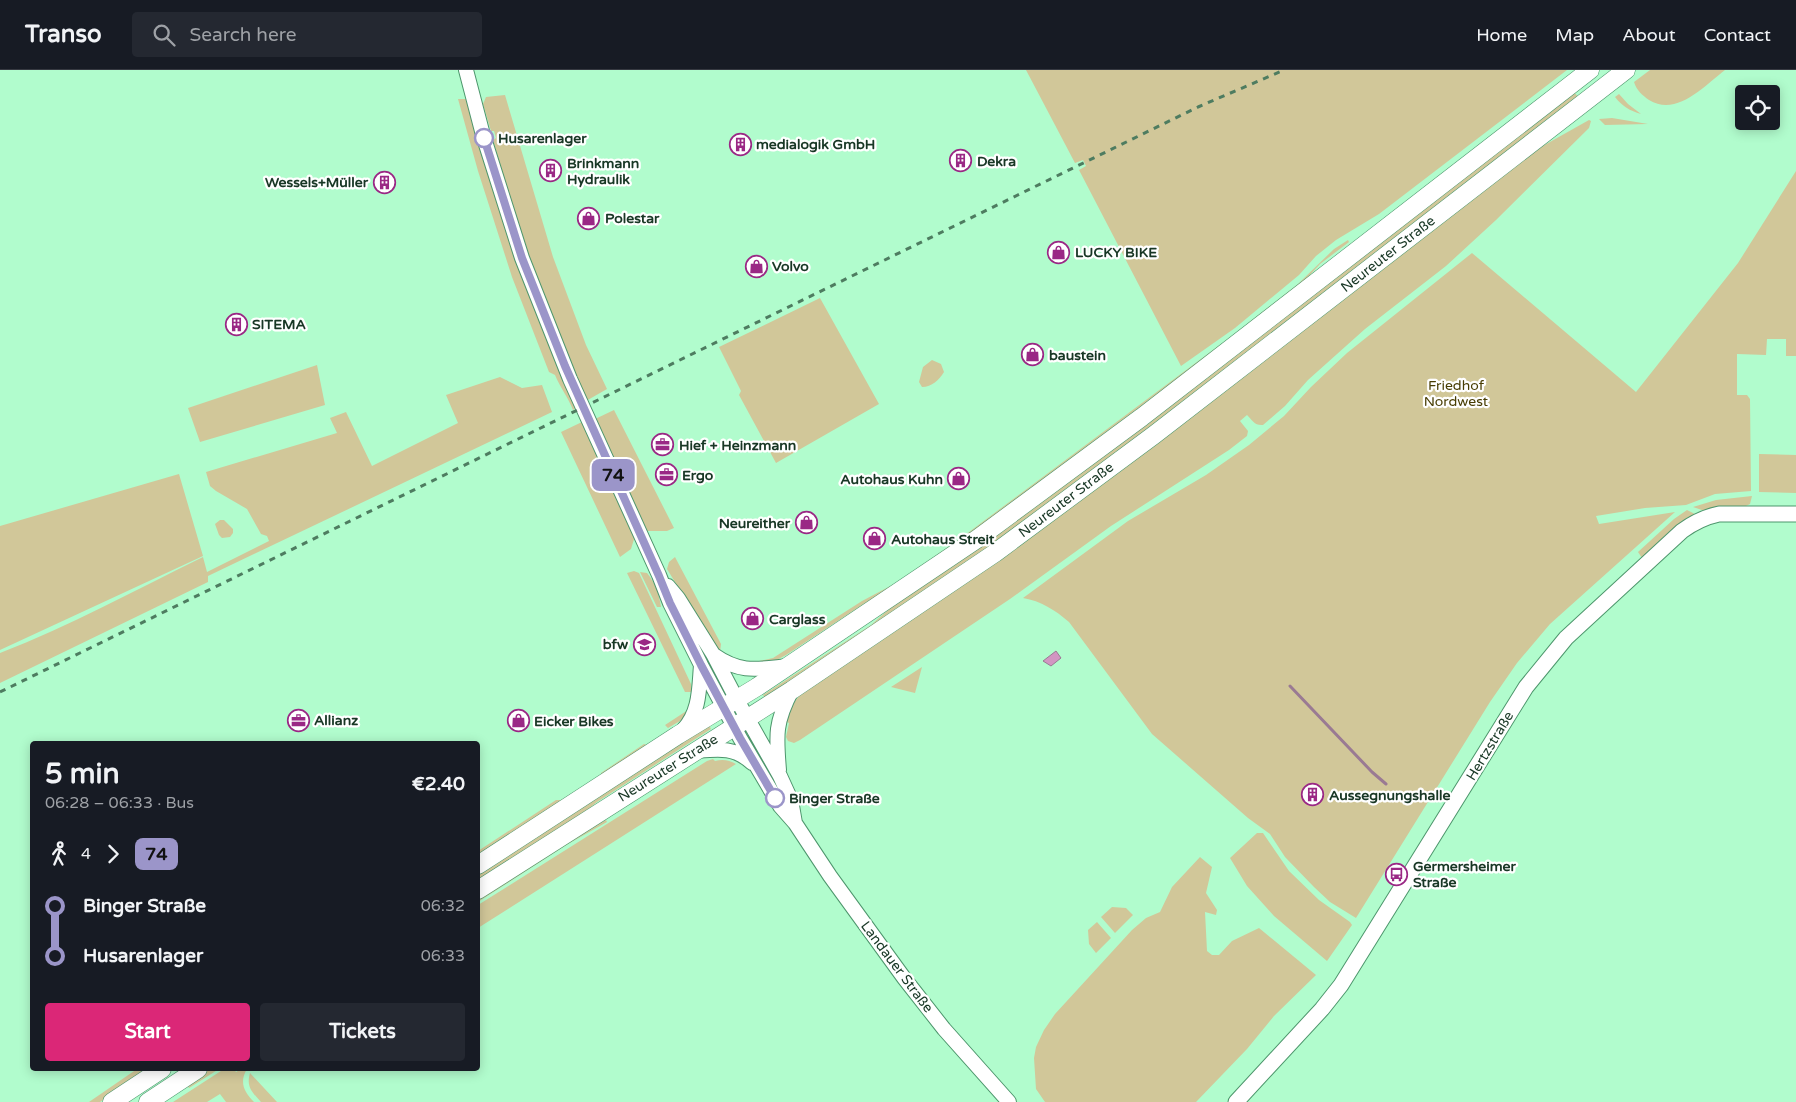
<!DOCTYPE html>
<html lang="en">
<head>
<meta charset="utf-8">
<style>
	:root { --surface:#171b24; --page:#242831; --text:#f1f3f6; --muted:#9ea1a6; --line:#363941; --accent:#db2777 }
	body { margin:0; font-family:"Varela Round",sans-serif; background:var(--page); color:var(--text); height:100vh; display:flex; flex-direction:column; font-size:19px; white-space:nowrap }
	* { box-sizing:border-box; margin:0 }
	p { font-size:16px; color:var(--muted) }
	.icon { flex:none; width:28px; height:28px; fill:none; stroke:currentColor; stroke-width:2; stroke-linecap:round; stroke-linejoin:round }
	.map { position:relative; flex:1; overflow:hidden }
	.panel { position:absolute; left:30px; top:671px; width:450px; height:330px; display:flex; flex-direction:column; background:var(--surface); border-radius:5px; box-shadow:0 2px 12px #0003 }
	.panel>* { flex:none }
	.badge { padding:0 10px; border-radius:8px; font-size:18px; line-height:32px }
	.controls { position:absolute; left:1735px; top:15px; display:grid; gap:10px }
	.controls a { display:grid; place-items:center; width:45px; height:45px; border-radius:5px; background:var(--surface); box-shadow:0 2px 12px #0003; font-size:25px }
	.map>.badge { position:absolute; translate:-50% -50%; box-shadow:0 0 0 2px #fff }
	.legs { display:flex; align-items:center; gap:8px; height:55px; padding:0 15px; font-size:16px }
	.legs p { margin-inline-start:auto }
	.overview { display:flex; align-items:center; justify-content:space-between; height:85px; padding:0 15px }
	h1 { font-size:28px; font-weight:800; line-height:38px }
	.primary-button { display:flex; gap:10px; margin-top:auto; padding:10px 15px }
	.primary-button a { flex:1; height:58px; border-radius:5px; background:var(--accent); color:#fff; font-size:20px; font-weight:800; line-height:58px; text-align:center }
	.primary-button a+a { background:var(--page); color:var(--text) }
	ul { padding:0 15px; list-style:none }
	li { display:flex; align-items:center; gap:18px; height:50px; font-size:19px }
	li i { display:grid; place-items:center; width:8px; height:100%; margin:0 6px; background:currentColor }
	li i::after { content:''; width:12px; height:12px; margin:-6px; border:4px solid; border-radius:50%; background:var(--surface) }
	li p { margin-inline-start:auto }
	li:first-child i { background:linear-gradient(#0000 50%,currentColor 0) }
	li:last-child i { background:linear-gradient(currentColor 50%,#0000 0) }
	header { display:flex; align-items:center; gap:30px; box-sizing:border-box; height:70px; padding:0 25px; background:var(--surface); border-bottom:1px solid var(--line) }
	header strong { font-size:24px }
	nav { display:flex; gap:28px; margin-inline-start:auto; font-size:18px }
	.search { width:350px; height:45px; background:var(--page); display:flex; align-items:center; gap:12px; box-sizing:border-box; padding:0 18px; border-radius:5px; color:var(--muted); font-size:19px }
	.map>svg:first-child { display:block }
	.green { fill:#d1c799 }
	.water { fill:#d296c2; stroke:#9a7a93 }
	.lines { fill:none; stroke-linecap:round; stroke-linejoin:round }
	.stream { stroke:#9a7a93; stroke-width:3 }
	.tertiary-casing { stroke:#4d966c; stroke-width:16 }
	.secondary-casing { stroke:#4d966c; stroke-width:17 }
	.primary-casing { stroke:#4d966c; stroke-width:19 }
	.tertiary { stroke:#fff; stroke-width:14 }
	.secondary { stroke:#fff; stroke-width:15 }
	.primary { stroke:#fff; stroke-width:18 }
	.rail { stroke:#4e7c60; stroke-width:3; stroke-dasharray:6 6; stroke-linecap:butt }
	.line-1-casing { stroke:#fff; stroke-width:11 }
	.line-1 { stroke:#9b95c9; stroke-width:8 }
	.stop-1-dot { fill:#fff; stroke:#9b95c9; stroke-width:2.5 }
	.labels { text-anchor:middle; dominant-baseline:central; stroke-width:4.5; stroke-linejoin:round; paint-order:stroke }
	.stop-label { font-size:14px; font-weight:bold; fill:#183725; stroke:#fff; text-anchor:start }
	.poi-label { font-size:14px; font-weight:bold; fill:#183725; stroke:#fff; text-anchor:start }
	.street-label { font-size:14px; fill:#183725; stroke:#fff }
	.park-label { font-size:14px; fill:#483d03; stroke:#fff }
</style>
</head>
<body>
<header>
<strong>Transo</strong>
<div class="search"><svg class="icon" aria-label="search" viewBox="0 0 24 24"><circle cx="10" cy="10" r="6"/><path d="M15 15l6 6"/></svg>Search here</div>
<nav><a>Home</a><a>Map</a><a>About</a><a>Contact</a></nav>
</header>
<div class="map">
<svg width="1796" height="1032" viewBox="0 0 1796 1032">
	<rect width="100%" height="100%" fill="#b1fccd"/>
	<!-- green -->
	<path class="green" d="M1026 0H1567L1379 144 1336 170 1316 186 1299 205 1235 258 1181 296 1079 100 1086 96 1083 90 1075 93Z
		M1650 0H1725C1704 16 1677 47 1649 30 1642 25 1637 21 1634 12Z
		M1574 22 1579 28 1042 441 765 628 763 625 871 555 905 525Z
		M1619 24 1628 34 1641 44C1630 41 1622 36 1615 27Z
		M505 25 553 187 586 275 607 319 586 331 542 228 512 137 493 70 496 68 494 61H491L483 34 486 27Z
		M458 29H466L470 34 576 338 573 340C568 327 560 317 555 305L549 302 512 207 478 101Z
		M1612 48 1648 54 1605 55 1599 49Z
		M1589 50 1591 51 1589 58 1496 150 1446 196 1365 259 1308 310 1285 336 1263 355C1255 356 1252 350 1247 345L1240 351 1248 361 1247 366 1229 380 1111 456 1010 529 800 670 794 673 788 671 786 667 789 653 784 651 789 639 802 622 1525 86Z
		M1796 101V286H1786V269H1767L1766 285 1737 284V325H1747L1750 329 1751 421 1715 424 1686 435 1645 438 1596 446 1599 454 1675 442 1550 554 1517 593 1490 632 1356 848 1330 832 1314 817 1285 787 1270 764 1248 748 1152 664 1069 552C1055 540 1041 531 1023 528L1128 451 1206 405 1249 375 1284 346 1311 317 1347 283 1472 183 1636 322 1738 193Z
		M1348 170 1349 172 1320 194 1298 218 989 454 900 515 865 533 786 585 771 593 755 592 773 588 862 531 896 513 961 468 1229 268 1298 214 1334 179Z
		M820 228 879 334 776 393 739 325 741 321 719 277Z
		M932 290 941 294 944 302C939 310 932 317 922 317L919 312 923 297Z
		M317 295 325 335 200 372 188 338Z
		M500 307 522 318 542 315 552 342 208 506V512L0 613V583C70 556 135 520 203 487L207 502 269 471 267 466 261 464 247 439 216 421 210 416 206 402 337 363 330 348 346 342 372 396 458 353 446 325Z
		M614 340 674 458 667 461H647L593 350Z
		M582 352 635 466 631 479 620 487 561 362Z
		M1759 384 1796 385V423L1759 422Z
		M179 404 203 486 0 580V456Z
		M1752 426 1750 434 1746 436 1708 442 1693 437 1716 430Z
		M1687 440 1697 445C1675 454 1660 471 1642 488L1638 482 1674 449Z
		M220 450H224L233 459V463L230 467 222 468 219 465 215 454Z
		M675 487 721 574 720 582 713 574 667 499 669 492Z
		M634 501 639 503 691 614V622H685L627 503Z
		M640 502 647 503C656 514 659 524 661 537H657Z
		M922 597 915 623 891 617Z
		M691 638 685 648 668 658 665 655Z
		M709 655 711 659 597 732 576 749 478 812V804Z
		M644 674 647 675 478 789V781L556 730H561L601 705V703Z
		M713 689 715 691C723 689 729 690 736 694L478 858V835L707 691Z
		M606 750 607 752 568 774 478 832V826L586 758Z
		M1257 763H1263L1289 801 1319 830 1350 852 1352 855 1327 891 1274 846 1247 816 1230 788Z
		M1200 787 1212 797 1206 823 1217 840 1216 845 1205 842 1207 881 1212 885H1219L1232 871 1259 858 1316 905 1274 946 1247 979 1196 1032H1045L1036 1019 1034 988 1036 977 1044 960 1055 944 1132 860 1146 848 1160 842 1172 817Z
		M1112 837 1126 838 1133 845 1115 863 1101 847Z
		M1097 852 1111 868 1096 883 1089 874 1088 860Z
		M137 999H150L100 1032H89Z
		M210 999H219L189 1018 187 1015Z
		M224 999H234L236 1002 241 999H247C239 1012 244 1022 254 1032H226L220 1024 207 1032H173Z
		M250 1003 277 1032H261C252 1022 246 1017 250 1003Z"/>
	<!-- water -->
	<path class="water" d="M1056 581 1061 588 1051 596 1043 591Z"/>
	<g class="lines">
		<!-- stream -->
		<path class="stream" d="M1290 616 1372 702 1386 714"/>
		<defs>
			<path id="tertiary" d="M466 0 483 65 522 188 570 309 659 505 670 533 701 595 740 668 780 736 795 753 830 806 904 908 944 959 1009 1032
				M668 516 678 528 713 584 737 630 780 706 791 730 795 753
				M714 585C741 604 758 599 788 596
				M683 660C700 642 699 619 701 595
				M697 681C719 679 735 677 752 693
				M779 700C776 665 775 652 792 620"/>
			<path id="secondary" d="M1236 1032 1322 939 1341 915 1526 617 1566 568 1682 461C1693 453 1705 447 1719 444H1796"/>
			<path id="primary" d="M478 795 678 665 757 617 977 469 1142 347 1590 0
				M478 820 792 620 995 483 1154 365 1626 0
				M112 1032 162 999
				M148 1032 198 999"/>
		</defs>
		<!-- tertiary casing -->
		<use href="#tertiary" class="tertiary-casing"/>
		<!-- secondary casing -->
		<use href="#secondary" class="secondary-casing"/>
		<!-- primary casing -->
		<use href="#primary" class="primary-casing"/>
		<!-- tertiary -->
		<use href="#tertiary" class="tertiary"/>
		<!-- secondary -->
		<use href="#secondary" class="secondary"/>
		<!-- primary -->
		<use href="#primary" class="primary"/>
		<!-- rail -->
		<path class="rail" d="M0 622 1198 37 1284 0"/>
	</g>
	<g class="lines">
		<defs>
			<path id="line-1" d="M484 68 522 188 565 296 659 506 670 533 701 595 740 668 775 728"/>
		</defs>
		<!-- line-1 casing -->
		<use href="#line-1" class="line-1-casing"/>
		<!-- line-1 -->
		<use href="#line-1" class="line-1"/>
	</g>
	<!-- icons -->
	<defs>
		<symbol id="building-ring" viewBox="-11 -11 22 22"><circle r="9.5" fill="#fff" stroke="#9a2885" stroke-width="1.5"/><path d="M-4-6H4V6H1V3H-1V6H-4ZM-2.5-4.3h1.7v1.8h-1.7ZM.8-4.3h1.7v1.8H.8ZM-2.5-1h1.7V.8h-1.7ZM.8-1h1.7V.8H.8Z" fill="#9a2885"/></symbol>
		<symbol id="shop-ring" viewBox="-11 -11 22 22"><circle r="9.5" fill="#fff" stroke="#9a2885" stroke-width="1.5"/><path d="M-5-2.5h2.3a2.7 3.5 0 0 1 5.4 0H5L5.5 6h-11ZM-1.5-2.5h3a1.5 2.3 0 0 0-3 0Z" fill="#9a2885"/></symbol>
		<symbol id="office-ring" viewBox="-11 -11 22 22"><circle r="9.5" fill="#fff" stroke="#9a2885" stroke-width="1.5"/><path d="M-6-3h4V-5.5h4V-3h4V5H-6ZM-1-4.5V-3h2v-1.5ZM-6 0V1H6V0Z" fill="#9a2885"/></symbol>
		<symbol id="university-ring" viewBox="-11 -11 22 22"><circle r="9.5" fill="#fff" stroke="#9a2885" stroke-width="1.5"/><path d="M0-5L7-2L0 1L-7-2ZM-4 1L0 2.5L4 1V4Q0 6-4 4Z" fill="#9a2885"/></symbol>
		<symbol id="bus-ring" viewBox="-11 -11 22 22"><circle r="9.5" fill="#fff" stroke="#9a2885" stroke-width="1.5"/><path d="M-5-6H5V4H4V6H2V4H-2V6H-4V4H-5ZM-3.5-4V0h7V-4ZM-3.5 1.2v1.5H-2V1.2ZM2 1.2v1.5H3.5V1.2Z" fill="#9a2885"/></symbol>
	</defs>
	<g fill-rule="evenodd">
		<use href="#building-ring" x="728" y="62" width="25" height="25"/>
		<use href="#building-ring" x="948" y="78" width="25" height="25"/>
		<use href="#building-ring" x="538" y="88" width="25" height="25"/>
		<use href="#building-ring" x="372" y="100" width="25" height="25"/>
		<use href="#shop-ring" x="576" y="136" width="25" height="25"/>
		<use href="#shop-ring" x="1046" y="170" width="25" height="25"/>
		<use href="#shop-ring" x="744" y="184" width="25" height="25"/>
		<use href="#building-ring" x="224" y="242" width="25" height="25"/>
		<use href="#shop-ring" x="1020" y="272" width="25" height="25"/>
		<use href="#office-ring" x="650" y="362" width="25" height="25"/>
		<use href="#office-ring" x="654" y="392" width="25" height="25"/>
		<use href="#shop-ring" x="946" y="396" width="25" height="25"/>
		<use href="#shop-ring" x="794" y="440" width="25" height="25"/>
		<use href="#shop-ring" x="862" y="456" width="25" height="25"/>
		<use href="#shop-ring" x="740" y="536" width="25" height="25"/>
		<use href="#university-ring" x="632" y="562" width="25" height="25"/>
		<use href="#office-ring" x="286" y="638" width="25" height="25"/>
		<use href="#shop-ring" x="506" y="638" width="25" height="25"/>
		<use href="#building-ring" x="1300" y="712" width="25" height="25"/>
		<use href="#bus-ring" x="1384" y="792" width="25" height="25"/>
	</g>
	<!-- markers -->
	<g class="stop-1-dot">
		<circle cx="484" cy="68" r="9"/>
		<circle cx="775" cy="728" r="9"/>
	</g>
	<g class="labels">
		<!-- stop labels -->
		<g class="stop-label">
			<text x="498" y="68">Husarenlager</text>
			<text x="789" y="728">Binger Straße</text>
		</g>
		<!-- poi labels -->
		<g class="poi-label">
			<text x="756" y="74">medialogik GmbH</text>
			<text x="977" y="91">Dekra</text>
			<text x="567" y="93">Brinkmann<tspan x="567" dy="16">Hydraulik</tspan></text>
			<text x="368" y="112" text-anchor="end">Wessels+Müller</text>
			<text x="605" y="148">Polestar</text>
			<text x="1075" y="182">LUCKY BIKE</text>
			<text x="772" y="196">Volvo</text>
			<text x="252" y="254">SITEMA</text>
			<text x="1049" y="285">baustein</text>
			<text x="679" y="375">Hief + Heinzmann</text>
			<text x="682" y="405">Ergo</text>
			<text x="943" y="409" text-anchor="end">Autohaus Kuhn</text>
			<text x="790" y="453" text-anchor="end">Neureither</text>
			<text x="891" y="469">Autohaus Streit</text>
			<text x="769" y="549">Carglass</text>
			<text x="628" y="574" text-anchor="end">bfw</text>
			<text x="314" y="650">Allianz</text>
			<text x="534" y="651">Eicker Bikes</text>
			<text x="1329" y="725">Aussegnungshalle</text>
			<text x="1413" y="796">Germersheimer<tspan x="1413" dy="16">Straße</tspan></text>
		</g>
		<!-- street labels -->
		<g class="street-label">
			<text transform="translate(1388 184) rotate(-38)">Neureuter Straße</text>
			<text transform="translate(1066 430) rotate(-37)">Neureuter Straße</text>
			<text transform="translate(1490 676) rotate(-59)">Hertzstraße</text>
			<text transform="translate(668 698) rotate(-32)">Neureuter Straße</text>
			<text transform="translate(897 897) rotate(53)">Landauer Straße</text>
		</g>
		<!-- park labels -->
		<g class="park-label">
			<text x="1456" y="315">Friedhof<tspan x="1456" dy="16">Nordwest</tspan></text>
		</g>
	</g>
</svg>
<div class="controls">
<a><svg class="icon" aria-label="locate" viewBox="0 0 24 24"><circle cx="12" cy="12" r="6"/><path d="M12 2v4M12 18v4M2 12h4M18 12h4"/></svg></a>
</div>
<b class="badge" style="left:613px;top:405px;background:#9b95c9;color:#111">74</b>
<section class="panel">
<div class="overview"><div><h1>5 min</h1><p>06:28 – 06:33 · Bus</p></div><b>€2.40</b></div>
<div class="legs"><svg class="icon" aria-label="walk" viewBox="0 0 24 24"><circle cx="13" cy="4" r="2"/><path d="M13 8l-2 6 4 7M11 14l-3 7M7 12l3-4h3l4 4"/></svg>4<svg class="icon" aria-label="forward" viewBox="0 0 24 24"><path d="M9 5l7 7-7 7"/></svg><b class="badge" style="background:#9b95c9;color:#111">74</b></div>
<ul>
<li><i style="color:#9b95c9"></i><b>Binger Straße</b><p>06:32</p></li>
<li><i style="color:#9b95c9"></i><b>Husarenlager</b><p>06:33</p></li>
</ul>
<div class="primary-button"><a>Start</a><a>Tickets</a></div>
</section>
</div>
</body>
</html>
